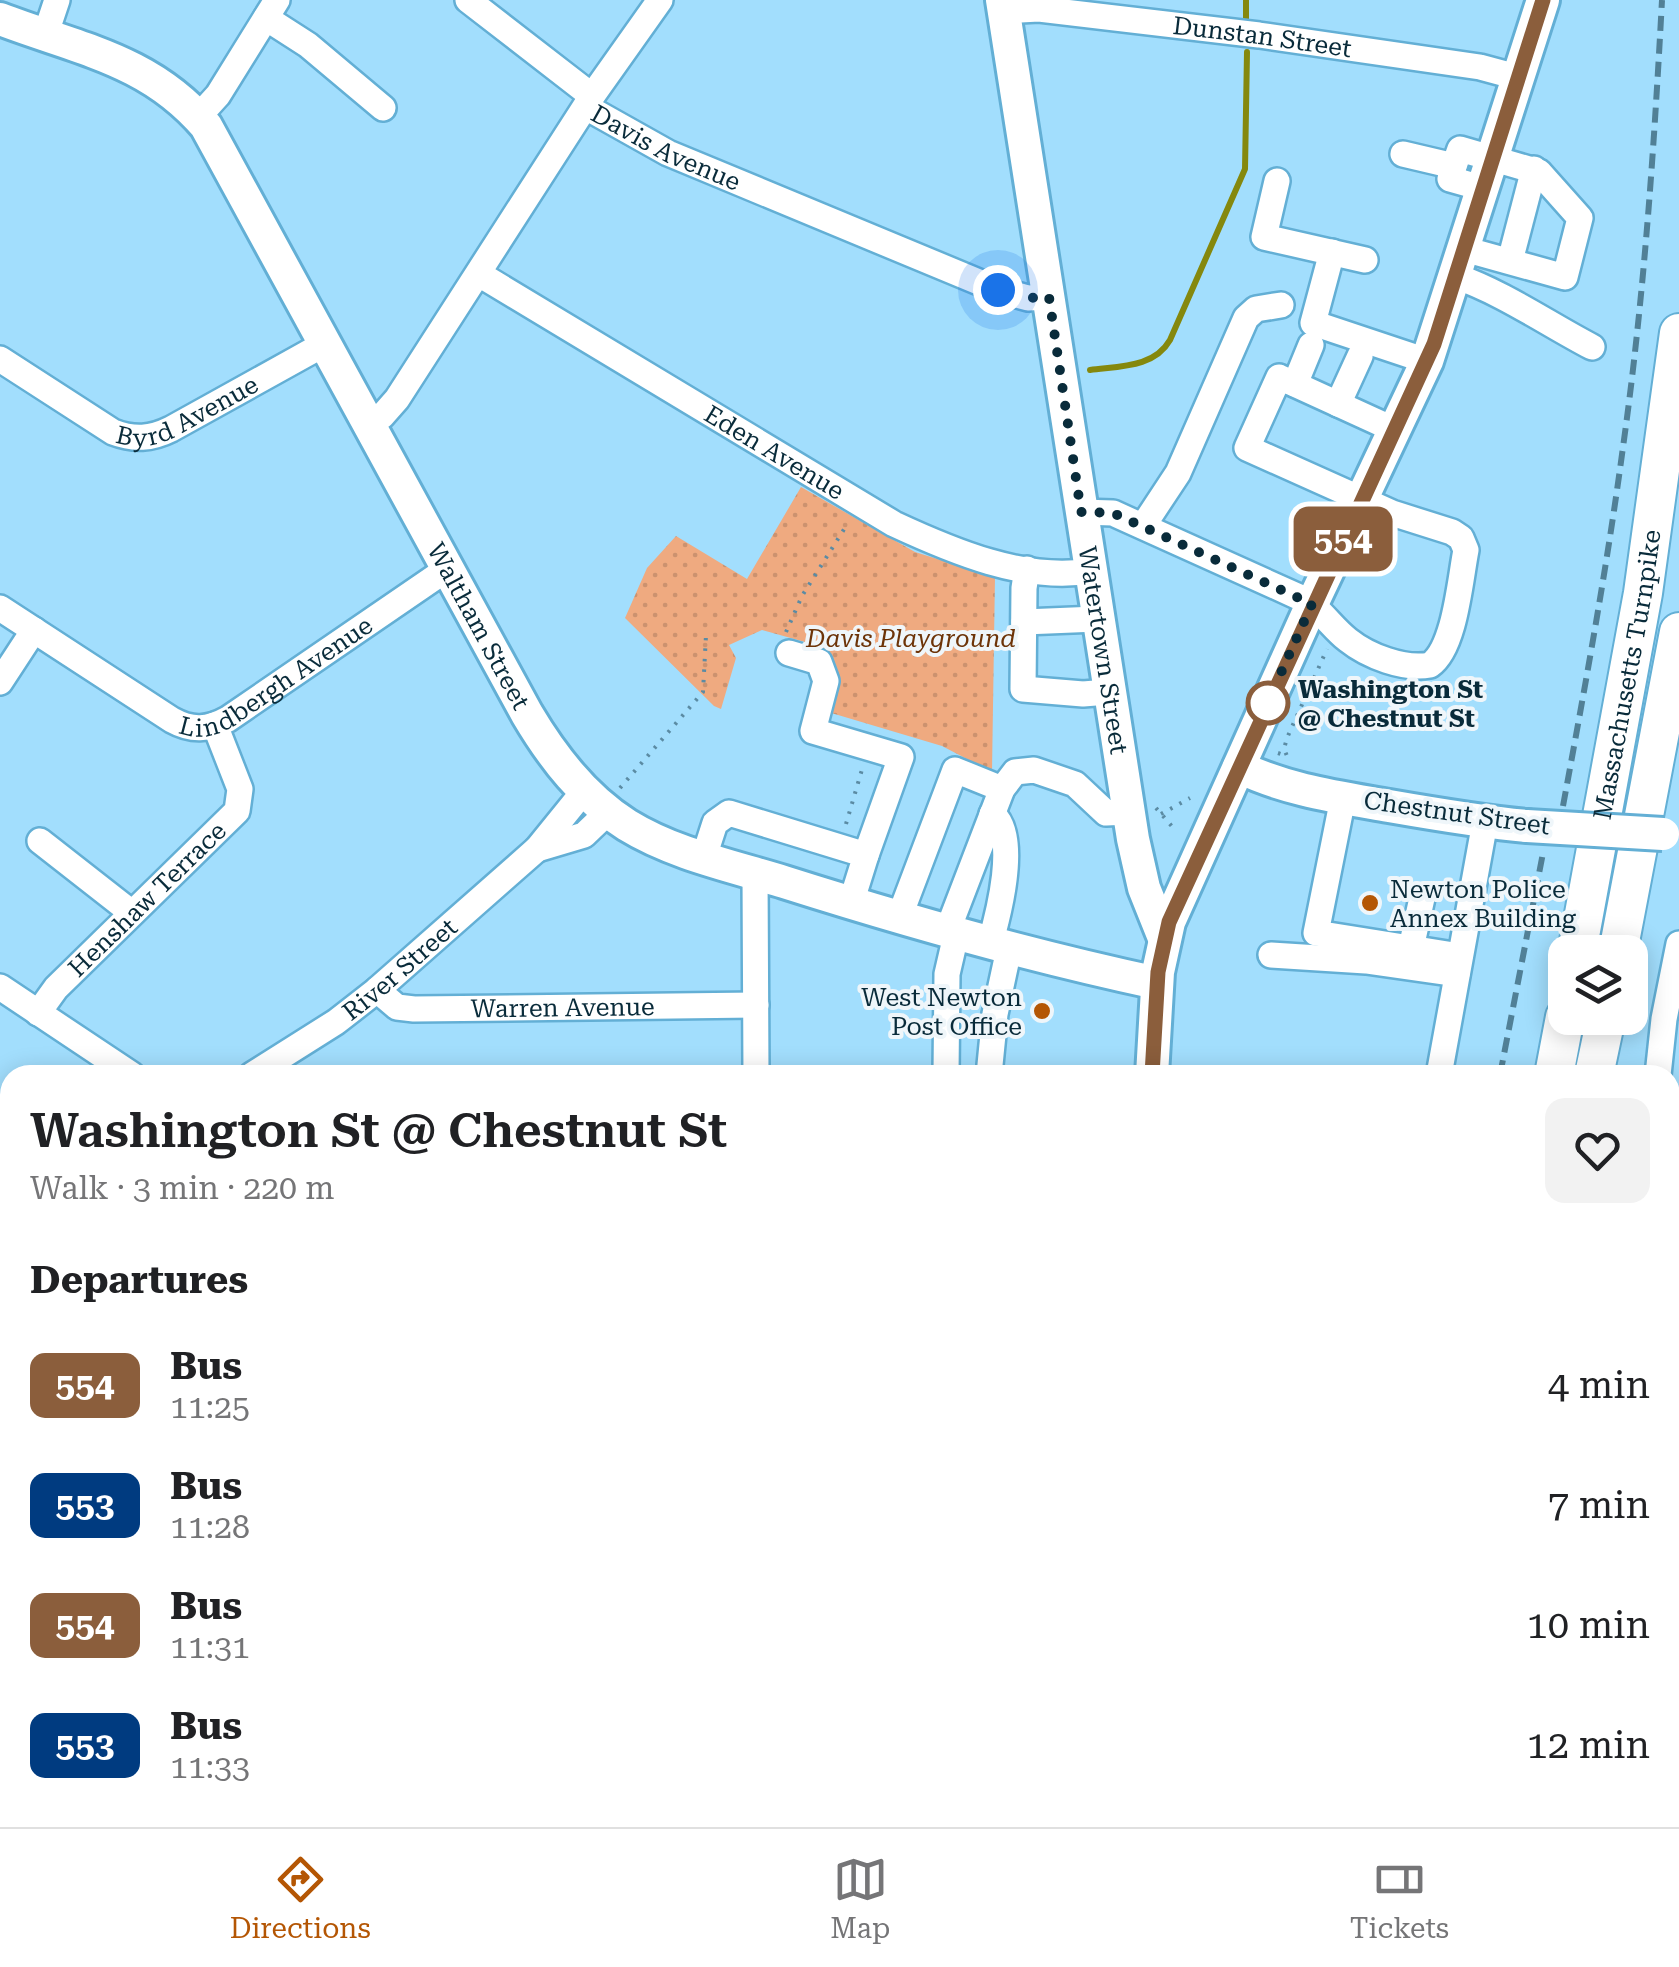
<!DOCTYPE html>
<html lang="en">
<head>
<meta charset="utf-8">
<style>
	:root { --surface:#fff; --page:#f2f2f2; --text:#202124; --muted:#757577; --line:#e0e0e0; --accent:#b45604 }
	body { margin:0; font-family:"Roboto Serif",serif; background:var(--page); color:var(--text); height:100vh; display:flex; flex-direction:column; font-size:38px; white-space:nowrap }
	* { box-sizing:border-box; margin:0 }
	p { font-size:32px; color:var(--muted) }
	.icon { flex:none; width:55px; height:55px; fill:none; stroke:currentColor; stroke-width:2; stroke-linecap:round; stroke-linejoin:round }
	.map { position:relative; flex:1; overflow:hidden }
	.panel { position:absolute; left:0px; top:1065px; width:1680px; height:762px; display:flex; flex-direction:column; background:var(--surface); border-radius:30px 30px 0 0; box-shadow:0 5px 25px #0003 }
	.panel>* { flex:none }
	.badge { padding:0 20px; border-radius:15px; font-size:35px; line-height:65px }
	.fabs { position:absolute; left:1548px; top:935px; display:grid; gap:20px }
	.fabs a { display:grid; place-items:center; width:100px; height:100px; border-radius:20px; background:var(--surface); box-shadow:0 5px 25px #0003; font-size:50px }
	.you { position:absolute; width:50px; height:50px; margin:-25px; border:8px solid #fff; border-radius:50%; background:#1a73e8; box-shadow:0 0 0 15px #1a73e833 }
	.map>.badge { position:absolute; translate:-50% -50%; box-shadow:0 0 0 5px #fff }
	h2 { padding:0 30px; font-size:38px; line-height:90px }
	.round { display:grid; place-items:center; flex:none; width:105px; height:105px; border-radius:20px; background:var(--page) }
	.headline { display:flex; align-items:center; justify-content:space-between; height:170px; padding:0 30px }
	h1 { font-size:48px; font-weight:600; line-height:75px }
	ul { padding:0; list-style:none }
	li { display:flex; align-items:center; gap:30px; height:120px; padding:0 30px }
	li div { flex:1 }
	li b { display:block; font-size:38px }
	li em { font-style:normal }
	li .badge { min-width:110px; font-weight:700; text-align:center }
	.dock { display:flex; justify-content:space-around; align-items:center; height:140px; border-top:2px solid var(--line); background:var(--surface); font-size:28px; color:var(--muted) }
	.dock a { display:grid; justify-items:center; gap:5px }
	.dock .on { color:var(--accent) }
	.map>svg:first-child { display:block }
	.grass { fill:url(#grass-dots) }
	.cemetery { fill:url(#cemetery-stones) }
	.pitch { fill:#efaa80 }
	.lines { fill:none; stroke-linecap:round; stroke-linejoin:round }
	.stream { stroke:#85880d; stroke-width:6 }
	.minor-casing { stroke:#63afd5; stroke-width:30 }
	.major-casing { stroke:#63afd5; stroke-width:38 }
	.highway-casing { stroke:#63afd5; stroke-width:42 }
	.path { stroke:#5b8ba3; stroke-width:4; stroke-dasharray:2.5 8; stroke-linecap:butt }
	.minor { stroke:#fff; stroke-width:25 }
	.major { stroke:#fff; stroke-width:32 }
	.highway { stroke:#fff; stroke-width:38 }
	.rail { stroke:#518096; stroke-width:6; stroke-dasharray:15 8; stroke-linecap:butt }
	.major-bridge-casing { stroke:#63afd5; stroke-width:38; stroke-linecap:butt }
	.major-bridge { stroke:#fff; stroke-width:32 }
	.line-casing { stroke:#fff; stroke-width:22 }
	.line { stroke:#8b5e3c; stroke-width:15 }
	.walk { stroke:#092b3a; stroke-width:10; stroke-dasharray:0 18 }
	.stop-dot { fill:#fff; stroke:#8b5e3c; stroke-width:5 }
	.poi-dot { fill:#b45604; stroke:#eff6fa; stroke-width:4 }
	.labels { text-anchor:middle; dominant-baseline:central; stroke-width:8; stroke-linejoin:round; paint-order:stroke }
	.street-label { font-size:25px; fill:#092b3a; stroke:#eff6fa }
	.park-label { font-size:25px; font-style:italic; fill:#6d3408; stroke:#eff6fa }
	.stop-label { font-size:25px; font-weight:bold; fill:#092b3a; stroke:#eff6fa; text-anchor:start }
	.poi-label { font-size:25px; fill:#092b3a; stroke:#eff6fa; text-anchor:start }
</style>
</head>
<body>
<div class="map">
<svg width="1679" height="1827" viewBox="0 0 1679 1827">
	<defs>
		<pattern id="grass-dots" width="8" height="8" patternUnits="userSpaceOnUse" patternTransform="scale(2.5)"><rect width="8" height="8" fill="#efaa80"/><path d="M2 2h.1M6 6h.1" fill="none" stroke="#cc926f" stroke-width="1.8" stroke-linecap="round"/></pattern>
		<pattern id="cemetery-stones" width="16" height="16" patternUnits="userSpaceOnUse" patternTransform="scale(2.5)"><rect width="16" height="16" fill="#efaa80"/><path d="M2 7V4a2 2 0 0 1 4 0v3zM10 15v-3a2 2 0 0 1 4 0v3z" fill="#cc926f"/></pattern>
	</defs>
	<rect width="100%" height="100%" fill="#a2defd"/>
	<!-- grass -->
	<path class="grass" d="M801 487 915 552 995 577 992 772 942 746 828 712 838 676 823 647 762 630 729 645 736 658 721 709 714 706 625 618 647 568 676 536 747 579Z
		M398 1818H743L744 1827H398Z"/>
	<!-- cemetery -->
	<path class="cemetery" d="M0 1378 10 1385V1447L0 1464Z"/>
	<!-- pitch -->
	<path class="pitch" d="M450 1818H604L622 1827H450Z"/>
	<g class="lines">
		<!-- stream -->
		<path class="stream" d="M1246 0V19
			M1090 370C1119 366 1154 368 1170 340L1245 169 1247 52"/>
		<defs>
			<g id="minor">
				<path d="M468 0 592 96"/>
				<path id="s1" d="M1004 11 1039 9 1259 35 1480 67 1517 77"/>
				<path d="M266 18 308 45 383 108"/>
				<path d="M45 36 57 0"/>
				<path id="s2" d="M586 107 668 153 998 290 1028 298 1049 297"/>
				<path d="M198 117 218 95 277 0"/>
				<path d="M1403 154 1454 166 1450 179 1482 188"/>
				<path d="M1454 166 1460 149 1539 172 1580 218 1565 277 1464 249"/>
				<path d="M1277 181 1264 237 1365 260"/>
				<path d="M1332 252 1313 323 1427 361"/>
				<path d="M1510 261 1534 169"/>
				<path id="s3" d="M479 274 894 524C952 551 1025 582 1090 571"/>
				<path d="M1455 276C1504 293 1546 323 1592 347"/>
				<path id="s4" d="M0 359 113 432C134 440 151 439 171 429L326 343"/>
				<path d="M1295 384 1311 345"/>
				<path d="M1338 404 1360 356"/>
				<path d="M369 423 382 416 397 399 592 96 660 0"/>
				<path d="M1081 512 1113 513 1299 597C1320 607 1330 626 1348 640 1368 656 1404 670 1430 665 1455 648 1460 580 1466 550L1461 538 1452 532 1392 513 1247 448 1279 377 1395 430"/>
				<path d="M1143 526 1178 473 1246 318 1256 309 1281 305"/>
				<path d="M1027 569 1024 588 1023 689 1083 694 1108 692"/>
				<path id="s5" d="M0 608 172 720C192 731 208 730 228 719L447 569"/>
				<path d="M1024 622 1097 619"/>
				<path d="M789 653 819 662 826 681 813 731 901 757 866 855"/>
				<path d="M0 682 34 630"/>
				<path d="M1343 798 1316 933 1460 956"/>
				<path d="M40 841 132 913"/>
				<path d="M537 849 584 835 608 812"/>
				<path d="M704 857 715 823 729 813 866 855 851 903"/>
				<path d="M755 873 756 1075"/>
				<path d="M899 918 955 770 1002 789"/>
				<path d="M947 932 1002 789 1015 772 1034 770 1075 784 1106 813 1128 812"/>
				<path d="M990 944C998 916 1020 834 992 814"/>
				<path d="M1411 948 1422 898"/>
				<path d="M1271 955 1366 961 1457 974"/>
				<path d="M0 987 132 1075"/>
				<path id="s6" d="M377 990 397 1007 414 1009 756 1005"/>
				<path id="s7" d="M38 1013 56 988 237 811 240 789 215 725"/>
				<path d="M990 1065 995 1014 1009 949"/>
				<path id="s8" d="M252 1075 336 1022 377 990 537 849 584 791"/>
				<path d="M946 1075 947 974 956 935"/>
				<path d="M1439 1075 1485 822"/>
				<path d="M1658 1075 1664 1019 1679 944"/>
				<path d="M1670 1250 1679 1249"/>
				<path d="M0 1352 10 1359"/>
				<path d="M0 1497 10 1483"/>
				<path d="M0 1621 10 1625"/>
				<path d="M1670 1683 1679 1682"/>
				<path d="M0 1728H10"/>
				<path d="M760 1818V1827"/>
				<path d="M991 1818 992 1827"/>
				<path d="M1066 1827 1110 1818"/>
				<path d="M1290 1827 1292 1818"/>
			</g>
			<g id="major">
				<path id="s9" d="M1002 0 1133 839 1144 888 1164 938"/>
				<path id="s10" d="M0 19C78 49 149 59 206 126L527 714C553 758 584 798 627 825 674 854 732 866 784 882 907 921 1031 956 1157 983"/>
				<path d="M1239 767C1286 790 1338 797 1389 806 1435 814 1481 822 1527 826"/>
				<path d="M1152 1075 1158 972 1169 922 1312 604 1427 361 1543 0"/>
				<path d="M1225 1818 1227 1827"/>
				<path d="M1583 1827 1584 1818"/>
			</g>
			<g id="highway">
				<path id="s11" d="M1577 952 1643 593 1679 333"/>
				<path d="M1618 952 1679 632"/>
				<path d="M1554 1075 1565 1017"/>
				<path d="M1594 1075 1606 1018"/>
				<path d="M1412 1827 1414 1818"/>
				<path d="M1449 1827 1451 1818"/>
				<path d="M1487 1827 1489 1818"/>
			</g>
		</defs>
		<!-- minor casing -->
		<use href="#minor" class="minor-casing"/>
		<!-- major casing -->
		<use href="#major" class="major-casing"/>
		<!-- highway casing -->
		<use href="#highway" class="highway-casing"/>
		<!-- path -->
		<path class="path" d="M786 632 802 596 848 523
			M1278 753 1287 756 1284 749 1287 738 1327 649
			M620 788 703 692 706 635
			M1156 808 1176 831
			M1161 814 1190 798
			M846 824 863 766"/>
		<!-- minor -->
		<use href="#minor" class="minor"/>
		<!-- major -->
		<use href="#major" class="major"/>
		<!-- highway -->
		<use href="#highway" class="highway"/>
		<!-- rail -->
		<path class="rail" d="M1563 806C1585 687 1607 567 1623 447 1644 298 1654 149 1662 0
			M1500 1075 1543 853
			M1365 1827 1367 1818"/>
		<defs>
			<path id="major-bridge" d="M1527 826 1663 834"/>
		</defs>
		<!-- major-bridge casing -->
		<use href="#major-bridge" class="major-bridge-casing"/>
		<!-- major-bridge -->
		<use href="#major-bridge" class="major-bridge"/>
	</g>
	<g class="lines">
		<defs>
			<path id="line" d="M1152 1075 1158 972 1169 922 1434 344 1543 0"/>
		</defs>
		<!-- line casing -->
		<use href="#line" class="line-casing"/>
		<!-- line -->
		<use href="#line" class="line"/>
		<!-- walk -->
		<path class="walk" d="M998 290 1028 298 1049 297 1081 512 1113 513 1312 604 1266 706 1268 703"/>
	</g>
	<!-- markers -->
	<circle class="stop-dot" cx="1268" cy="703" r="20"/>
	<g class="poi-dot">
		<circle cx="1370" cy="903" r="10"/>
		<circle cx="1042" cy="1011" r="10"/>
	</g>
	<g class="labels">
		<!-- street labels -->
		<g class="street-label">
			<text stroke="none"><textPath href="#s1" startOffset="260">Dunstan Street</textPath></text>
			<text stroke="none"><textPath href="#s2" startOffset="90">Davis Avenue</textPath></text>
			<text stroke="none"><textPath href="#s4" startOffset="215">Byrd Avenue</textPath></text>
			<text stroke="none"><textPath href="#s3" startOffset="345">Eden Avenue</textPath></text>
			<text stroke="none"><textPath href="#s10" startOffset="805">Waltham Street</textPath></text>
			<text stroke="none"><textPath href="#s9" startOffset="658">Watertown Street</textPath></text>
			<text stroke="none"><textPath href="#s5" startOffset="325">Lindbergh Avenue</textPath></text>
			<text stroke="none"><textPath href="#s11" startOffset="282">Massachusetts Turnpike</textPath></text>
			<text transform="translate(1457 813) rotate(8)">Chestnut Street</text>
			<text stroke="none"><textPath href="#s7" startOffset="158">Henshaw Terrace</textPath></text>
			<text stroke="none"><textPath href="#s8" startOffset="182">River Street</textPath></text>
			<text stroke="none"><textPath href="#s6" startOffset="192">Warren Avenue</textPath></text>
		</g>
		<!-- park labels -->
		<g class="park-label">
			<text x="911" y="638">Davis Playground</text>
		</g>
		<!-- stop labels -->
		<g class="stop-label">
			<text x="1298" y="689">Washington St<tspan x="1298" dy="29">@ Chestnut St</tspan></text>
		</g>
		<!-- poi labels -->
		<g class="poi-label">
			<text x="1390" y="889">Newton Police<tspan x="1390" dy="29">Annex Building</tspan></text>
			<text x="1022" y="997" text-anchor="end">West Newton<tspan x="1022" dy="29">Post Office</tspan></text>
		</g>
	</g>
</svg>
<div class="fabs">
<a><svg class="icon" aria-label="layers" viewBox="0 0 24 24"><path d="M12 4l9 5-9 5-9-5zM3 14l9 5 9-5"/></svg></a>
</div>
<div class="you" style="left:998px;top:290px"></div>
<b class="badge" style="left:1343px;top:539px;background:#8b5e3c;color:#fff">554</b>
<section class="panel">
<div class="headline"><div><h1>Washington St @ Chestnut St</h1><p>Walk · 3 min · 220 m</p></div><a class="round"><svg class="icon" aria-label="heart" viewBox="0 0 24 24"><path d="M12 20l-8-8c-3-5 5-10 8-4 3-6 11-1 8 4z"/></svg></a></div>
<h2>Departures</h2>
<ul>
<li><span class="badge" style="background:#8b5e3c;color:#fff">554</span><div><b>Bus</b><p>11:25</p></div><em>4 min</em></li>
<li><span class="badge" style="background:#003b80;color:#fff">553</span><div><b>Bus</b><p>11:28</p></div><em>7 min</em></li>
<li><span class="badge" style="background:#8b5e3c;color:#fff">554</span><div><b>Bus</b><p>11:31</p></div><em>10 min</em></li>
<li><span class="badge" style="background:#003b80;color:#fff">553</span><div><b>Bus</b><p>11:33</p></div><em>12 min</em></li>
</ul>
</section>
</div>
<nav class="dock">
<a class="on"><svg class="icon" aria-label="directions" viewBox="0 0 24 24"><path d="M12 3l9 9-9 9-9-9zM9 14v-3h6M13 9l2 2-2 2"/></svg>Directions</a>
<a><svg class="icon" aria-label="map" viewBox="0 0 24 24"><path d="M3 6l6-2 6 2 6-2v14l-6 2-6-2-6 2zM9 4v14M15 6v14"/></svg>Map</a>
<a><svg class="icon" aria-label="tickets" viewBox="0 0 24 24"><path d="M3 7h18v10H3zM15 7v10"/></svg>Tickets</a>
</nav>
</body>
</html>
